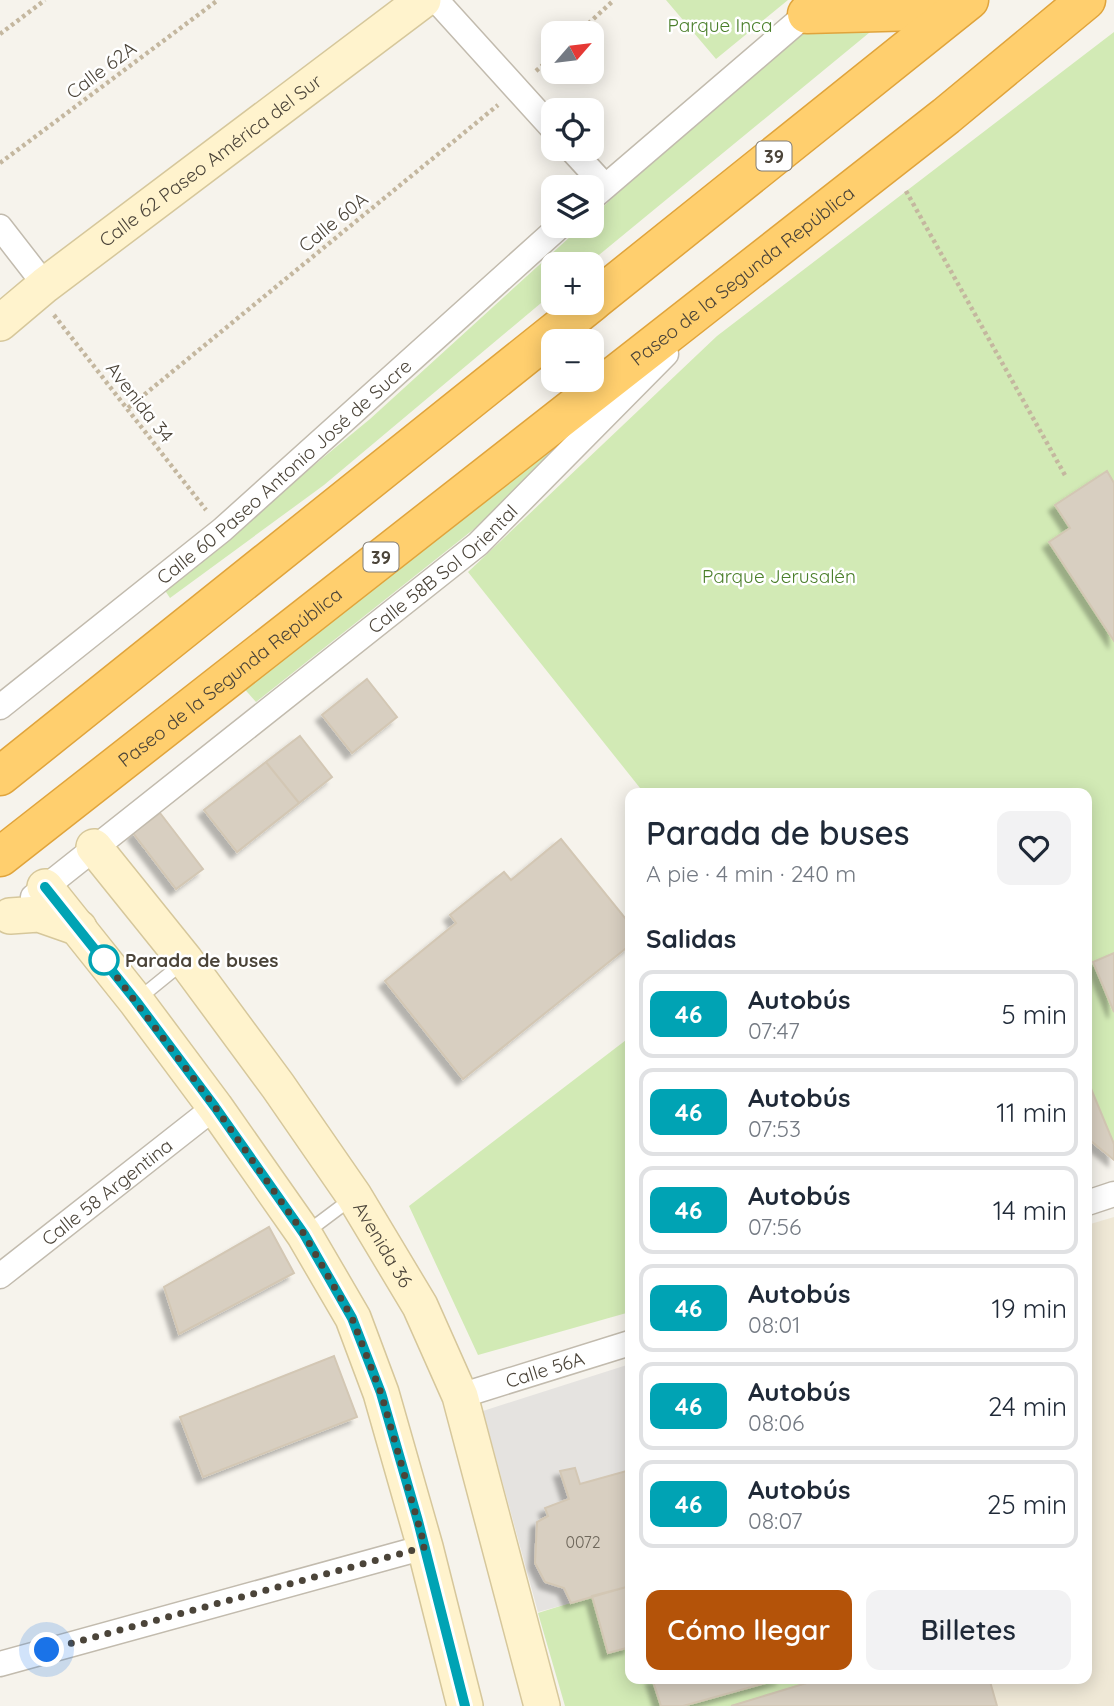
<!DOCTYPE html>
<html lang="es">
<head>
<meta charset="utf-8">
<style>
	:root { --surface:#fff; --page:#f2f2f3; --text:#1f2937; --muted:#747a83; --line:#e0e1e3; --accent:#b45309 }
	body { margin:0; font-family:Quicksand,sans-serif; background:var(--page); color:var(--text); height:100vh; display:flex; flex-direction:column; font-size:26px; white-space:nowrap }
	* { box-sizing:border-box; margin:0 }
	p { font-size:23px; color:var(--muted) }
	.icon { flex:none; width:38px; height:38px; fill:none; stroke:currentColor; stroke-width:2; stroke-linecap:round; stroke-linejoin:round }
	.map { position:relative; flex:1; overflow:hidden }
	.drawer { position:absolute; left:625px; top:788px; width:467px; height:896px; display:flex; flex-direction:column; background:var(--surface); border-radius:14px; box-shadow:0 4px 18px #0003 }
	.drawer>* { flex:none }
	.badge { padding:0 14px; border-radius:10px; font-size:24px; line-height:46px }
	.needle { width:46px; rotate:62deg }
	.tools { position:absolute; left:541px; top:21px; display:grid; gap:14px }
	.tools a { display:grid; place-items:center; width:63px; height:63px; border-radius:14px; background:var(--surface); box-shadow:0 4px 18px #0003; font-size:35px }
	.you { position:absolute; width:35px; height:35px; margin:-18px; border:5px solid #fff; border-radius:50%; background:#1a73e8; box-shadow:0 0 0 10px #1a73e833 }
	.map>.badge { position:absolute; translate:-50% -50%; box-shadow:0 0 0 4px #fff }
	h2 { padding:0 21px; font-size:26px; line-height:63px }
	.round { display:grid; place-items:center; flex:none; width:74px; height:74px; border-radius:14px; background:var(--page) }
	.overview { display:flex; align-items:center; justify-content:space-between; height:119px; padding:0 21px }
	h1 { font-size:33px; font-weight:600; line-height:52px }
	.cta { display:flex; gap:14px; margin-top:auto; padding:14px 21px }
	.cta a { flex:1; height:80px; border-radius:14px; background:var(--accent); color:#fff; font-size:28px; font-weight:600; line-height:80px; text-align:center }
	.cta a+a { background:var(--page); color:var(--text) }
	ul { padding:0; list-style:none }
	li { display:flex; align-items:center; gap:21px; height:88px; margin:0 14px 10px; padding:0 7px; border:4px solid var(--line); border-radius:14px }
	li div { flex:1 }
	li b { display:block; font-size:26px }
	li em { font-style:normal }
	li .badge { min-width:77px; font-weight:700; text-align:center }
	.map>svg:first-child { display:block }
	.education { fill:#efe8d6 }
	.green { fill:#d2eab5 }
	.parking { fill:#e5e3e0 }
	.building { fill:#d8cfc1; stroke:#d3c7b4; stroke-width:2; filter:url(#shadow) }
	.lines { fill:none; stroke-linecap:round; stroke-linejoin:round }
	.lane-casing { stroke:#c2bbae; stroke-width:15 }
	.street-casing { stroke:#c2bbae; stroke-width:27 }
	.secondary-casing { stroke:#d6c79b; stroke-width:38 }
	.highway-casing { stroke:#e0a43c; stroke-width:41 }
	.path { stroke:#c4b79f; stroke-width:4.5; stroke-dasharray:3.5 3.5; stroke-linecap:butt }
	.lane { stroke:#fff; stroke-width:12 }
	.street { stroke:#fff; stroke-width:24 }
	.secondary { stroke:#fff3cd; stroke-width:35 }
	.highway { stroke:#ffcf6e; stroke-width:38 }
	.line-casing { stroke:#fff; stroke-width:16 }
	.line { stroke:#00a3b4; stroke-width:10 }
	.walk { stroke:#4b4439; stroke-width:7; stroke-dasharray:0 12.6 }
	.stop-dot { fill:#fff; stroke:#00a3b4; stroke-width:3.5 }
	.labels { text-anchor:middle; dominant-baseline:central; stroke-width:5; stroke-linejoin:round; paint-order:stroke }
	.number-label { font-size:16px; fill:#6e675b }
	.shield { fill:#fff; stroke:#817c74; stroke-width:2 }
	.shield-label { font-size:18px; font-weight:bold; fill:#4b4439 }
	.park-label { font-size:19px; fill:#4a7f2a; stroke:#fff }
	.street-label { font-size:19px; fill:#4b4439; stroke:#fff }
	.stop-label { font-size:19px; font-weight:bold; fill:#4b4439; stroke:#fff; text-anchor:start }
</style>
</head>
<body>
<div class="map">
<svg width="1114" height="1706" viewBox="0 0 1114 1706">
	<defs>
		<filter id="shadow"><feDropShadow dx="-6" dy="6" stdDeviation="2" flood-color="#0004"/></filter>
	</defs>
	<rect width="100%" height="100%" fill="#f6f3ec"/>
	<!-- education -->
	<path class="education" d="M1114 1217V1706H997L989 1678H1087V1225Z"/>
	<!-- green -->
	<path class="green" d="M666 0H788L716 59Z
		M841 0H909L588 264H553V293L324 485 170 598 164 589 370 419 582 226H592V217L620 191Z
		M1114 32V483L1106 471 1056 505 1070 528 1049 543 1114 641V1144L1087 1079V793H644L468 572 717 336Z
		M615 396 474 529 256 702 241 685Z
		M630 1037V1312L478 1355 409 1206Z
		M592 1596 608 1652 630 1647V1678H652L661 1706H565L538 1613Z
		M783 1678H823L731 1706H683Z"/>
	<!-- parking -->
	<path class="parking" d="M630 1364V1470L580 1484 575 1468 561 1471 569 1499 546 1508 548 1516 535 1563 545 1582 564 1588 571 1603 538 1612 483 1411Z"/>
	<!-- building -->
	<path class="building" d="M1107 471 1114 483V641L1049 542 1070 528 1055 505Z
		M367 679 397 717 352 753 322 715Z
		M300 736 332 777 299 803 266 762Z
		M266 762 299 803 237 852 204 810Z
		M160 813 203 869 176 889 133 833Z
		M561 839 630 924V945L463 1079 385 981 456 923 450 915 504 872 511 880Z
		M1114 953V1012L1093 962Z
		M1087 1079 1114 1144V1160L1092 1142 1087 1144Z
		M269 1227 294 1273 179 1334 164 1287Z
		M334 1356 357 1417 203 1477 180 1417Z
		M575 1468 580 1484 630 1470V1586L571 1603 564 1588 545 1582 535 1563 537 1522 548 1516 545 1508 569 1499 560 1471Z
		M630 1586V1647L608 1653 592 1596Z
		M652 1678H783L683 1706H661Z
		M823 1678H989L997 1706H731Z"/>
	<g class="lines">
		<defs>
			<path id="lane" d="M137 1000 185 961
				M307 1232 351 1199"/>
			<g id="street">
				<path d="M436 0 553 129"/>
				<path d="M571 149 605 186"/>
				<path d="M592 198 817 5"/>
				<path d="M0 227 45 285"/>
				<path id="s1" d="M0 707 222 530 560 226"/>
				<path id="s2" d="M33 897 478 544 666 354"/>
				<path d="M1087 1203 1114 1194"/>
				<path id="s3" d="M0 1276 215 1107"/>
				<path id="s4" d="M460 1396 630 1343"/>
				<path d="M0 1664 425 1547"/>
			</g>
			<g id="secondary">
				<path id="s5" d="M0 323 45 285 423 0"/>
				<path id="s6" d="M94 847 185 960 278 1086 354 1196 420 1306 460 1396 542 1706"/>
				<path d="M45 887 136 1001 215 1107 304 1234 353 1318 381 1393 425 1547 465 1706"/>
				<path d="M10 916 39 914 79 928"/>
			</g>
			<g id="highway">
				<path d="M807 14 956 10"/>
				<path d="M592 302 969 0"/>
				<path d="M0 776 591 303"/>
				<path id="s7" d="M0 857 946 116 1086 0"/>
			</g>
		</defs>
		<!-- lane casing -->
		<use href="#lane" class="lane-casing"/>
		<!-- street casing -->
		<use href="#street" class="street-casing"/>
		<!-- secondary casing -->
		<use href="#secondary" class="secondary-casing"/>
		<!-- highway casing -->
		<use href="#highway" class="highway-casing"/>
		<!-- path -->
		<path class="path" d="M578 33 614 0
			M0 34 45 0
			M536 71 553 56
			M0 163 218 0
			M906 191 1066 477
			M54 315 206 510
			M128 408 498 105"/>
		<!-- lane -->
		<use href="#lane" class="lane"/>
		<!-- street -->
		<use href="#street" class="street"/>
		<!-- secondary -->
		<use href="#secondary" class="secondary"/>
		<!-- highway -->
		<use href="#highway" class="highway"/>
	</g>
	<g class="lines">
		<defs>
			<path id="line" d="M45 887 136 1001 215 1107 304 1234 352 1318 381 1393 418 1521 465 1706"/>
		</defs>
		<!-- line casing -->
		<use href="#line" class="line-casing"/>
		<!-- line -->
		<use href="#line" class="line"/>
		<!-- walk -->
		<path class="walk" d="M47 1650 425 1547 381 1393 352 1318 304 1234 215 1107 104 960"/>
	</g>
	<!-- markers -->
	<circle class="stop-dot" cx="104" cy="960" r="14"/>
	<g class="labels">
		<!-- number labels -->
		<g class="number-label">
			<text x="583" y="1542">0072</text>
		</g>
		<!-- shield labels -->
		<g class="shield">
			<rect x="756.5" y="141.5" width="35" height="29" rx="5"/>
			<rect x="363.5" y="542.5" width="35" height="29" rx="5"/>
		</g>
		<g class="shield-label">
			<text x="774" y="156">39</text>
			<text x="381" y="557">39</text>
		</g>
		<!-- park labels -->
		<g class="park-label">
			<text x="720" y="25">Parque Inca</text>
			<text x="779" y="576">Parque Jerusalén</text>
		</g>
		<!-- street labels -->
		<g class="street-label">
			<text transform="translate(101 70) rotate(-37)">Calle 62A</text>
			<text stroke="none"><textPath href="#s5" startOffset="266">Calle 62 Paseo América del Sur</textPath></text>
			<text transform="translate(333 222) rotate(-39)">Calle 60A</text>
			<text stroke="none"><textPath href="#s7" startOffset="943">Paseo de la Segunda República</textPath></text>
			<text transform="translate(140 402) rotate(52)">Avenida 34</text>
			<text stroke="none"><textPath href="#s1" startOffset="369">Calle 60 Paseo Antonio José de Sucre</textPath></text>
			<text stroke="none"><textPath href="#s2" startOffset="525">Calle 58B Sol Oriental</textPath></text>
			<text stroke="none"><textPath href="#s7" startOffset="292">Paseo de la Segunda República</textPath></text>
			<text stroke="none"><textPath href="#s3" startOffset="136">Calle 58 Argentina</textPath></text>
			<text stroke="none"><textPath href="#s6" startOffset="492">Avenida 36</textPath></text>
			<text stroke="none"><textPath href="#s4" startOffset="89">Calle 56A</textPath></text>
		</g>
		<!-- stop labels -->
		<g class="stop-label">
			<text x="125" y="960">Parada de buses</text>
		</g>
	</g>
</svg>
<div class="tools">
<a><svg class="needle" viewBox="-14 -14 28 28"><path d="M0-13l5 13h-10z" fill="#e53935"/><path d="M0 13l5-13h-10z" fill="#747a83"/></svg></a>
<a><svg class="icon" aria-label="locate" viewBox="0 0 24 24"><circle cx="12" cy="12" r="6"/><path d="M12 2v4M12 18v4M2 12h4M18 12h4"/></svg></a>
<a><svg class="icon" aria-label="layers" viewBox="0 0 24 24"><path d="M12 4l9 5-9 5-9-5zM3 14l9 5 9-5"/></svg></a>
<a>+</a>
<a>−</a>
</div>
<div class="you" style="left:47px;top:1650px"></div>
<section class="drawer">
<div class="overview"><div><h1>Parada de buses</h1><p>A pie · 4 min · 240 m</p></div><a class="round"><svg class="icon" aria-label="heart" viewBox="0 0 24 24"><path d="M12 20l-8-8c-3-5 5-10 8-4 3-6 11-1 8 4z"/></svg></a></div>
<h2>Salidas</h2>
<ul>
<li><span class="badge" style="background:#00a3b4;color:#fff">46</span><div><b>Autobús</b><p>07:47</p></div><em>5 min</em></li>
<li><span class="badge" style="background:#00a3b4;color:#fff">46</span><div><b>Autobús</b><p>07:53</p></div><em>11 min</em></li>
<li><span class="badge" style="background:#00a3b4;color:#fff">46</span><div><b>Autobús</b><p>07:56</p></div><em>14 min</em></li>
<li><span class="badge" style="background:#00a3b4;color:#fff">46</span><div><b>Autobús</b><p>08:01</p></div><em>19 min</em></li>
<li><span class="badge" style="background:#00a3b4;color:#fff">46</span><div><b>Autobús</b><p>08:06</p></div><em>24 min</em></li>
<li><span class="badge" style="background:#00a3b4;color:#fff">46</span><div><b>Autobús</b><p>08:07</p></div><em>25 min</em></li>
</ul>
<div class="cta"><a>Cómo llegar</a><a>Billetes</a></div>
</section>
</div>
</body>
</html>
